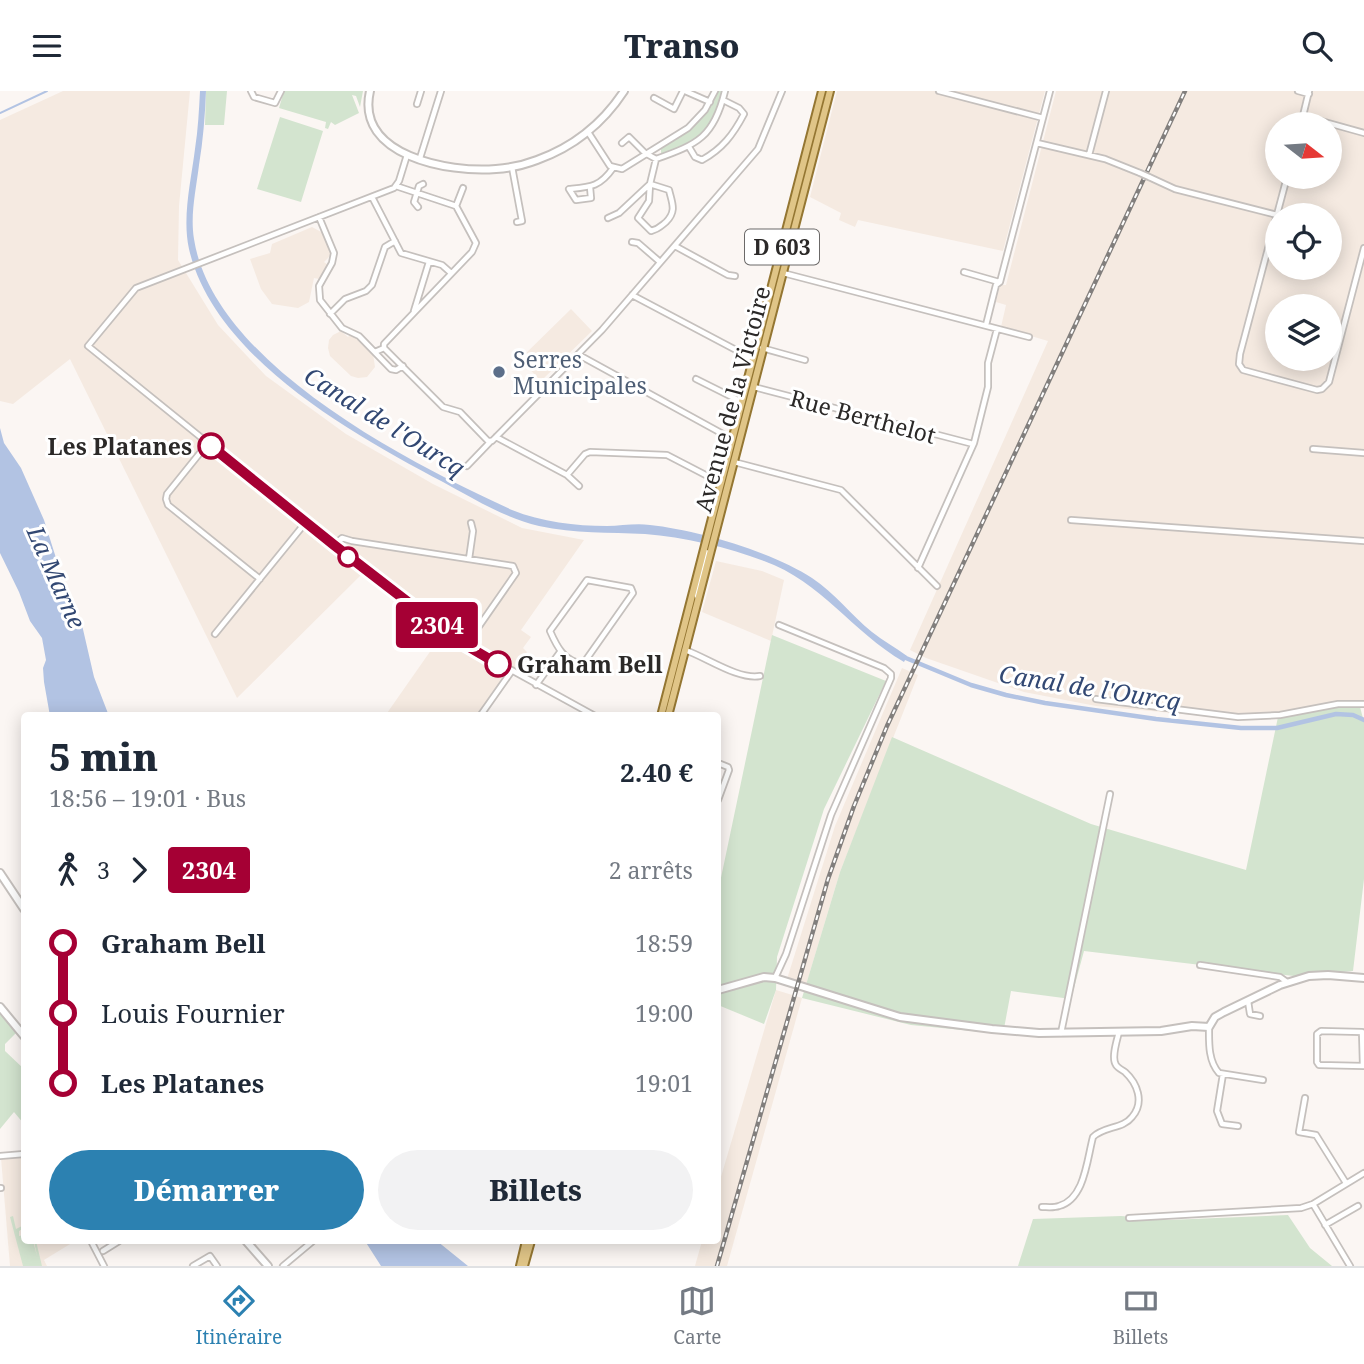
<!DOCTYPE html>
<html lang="fr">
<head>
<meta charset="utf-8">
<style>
	:root { --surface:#fff; --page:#f2f2f3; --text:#1f2937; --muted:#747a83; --line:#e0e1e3; --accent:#2c81b1 }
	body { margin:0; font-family:"Noto Serif",serif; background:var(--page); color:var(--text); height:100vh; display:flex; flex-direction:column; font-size:26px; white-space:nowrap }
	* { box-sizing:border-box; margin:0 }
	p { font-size:23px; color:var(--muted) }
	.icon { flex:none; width:38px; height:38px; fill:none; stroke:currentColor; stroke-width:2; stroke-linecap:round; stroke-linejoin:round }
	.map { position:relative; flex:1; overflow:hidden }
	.sheet { position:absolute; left:21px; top:621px; width:700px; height:532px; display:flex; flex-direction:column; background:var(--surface); border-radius:7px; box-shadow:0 4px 18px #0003 }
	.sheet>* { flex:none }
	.badge { padding:0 14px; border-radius:5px; font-size:24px; line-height:46px }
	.needle { width:46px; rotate:107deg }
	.fabs { position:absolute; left:1265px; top:21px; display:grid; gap:14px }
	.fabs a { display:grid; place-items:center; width:77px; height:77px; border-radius:50%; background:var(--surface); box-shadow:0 4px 18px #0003; font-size:35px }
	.map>.badge { position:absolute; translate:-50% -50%; box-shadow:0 0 0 4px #fff }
	.legs { display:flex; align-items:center; gap:10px; height:77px; padding:0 28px; font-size:23px }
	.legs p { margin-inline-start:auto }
	.head { display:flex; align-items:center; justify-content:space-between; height:119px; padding:0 28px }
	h1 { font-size:38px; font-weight:800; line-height:52px }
	.button { display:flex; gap:14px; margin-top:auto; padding:14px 28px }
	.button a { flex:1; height:80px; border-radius:42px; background:var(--accent); color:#fff; font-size:28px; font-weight:800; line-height:80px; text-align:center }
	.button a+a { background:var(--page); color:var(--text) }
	ul { padding:0 28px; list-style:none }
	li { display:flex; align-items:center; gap:24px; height:70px; font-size:26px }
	li i { display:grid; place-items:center; width:10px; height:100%; margin:0 9px; background:currentColor }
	li i::after { content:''; width:18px; height:18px; margin:-9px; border:5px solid; border-radius:50%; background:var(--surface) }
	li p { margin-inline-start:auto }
	li:first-child i { background:linear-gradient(#0000 50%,currentColor 0) }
	li:last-child i { background:linear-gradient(currentColor 50%,#0000 0) }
	header { display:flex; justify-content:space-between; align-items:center; height:91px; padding:0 28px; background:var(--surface); font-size:32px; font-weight:800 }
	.menu { display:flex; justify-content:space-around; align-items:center; height:98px; border-top:2px solid var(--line); background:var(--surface); font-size:19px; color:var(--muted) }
	.menu a { display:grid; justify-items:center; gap:4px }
	.menu .selected { color:var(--accent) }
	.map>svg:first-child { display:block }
	.built { fill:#f5eae1; fill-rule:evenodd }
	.green { fill:#d3e4cf }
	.water { fill:#b2c3e3 }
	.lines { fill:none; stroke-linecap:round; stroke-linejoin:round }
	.stream { stroke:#b2c3e3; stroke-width:2 }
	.canal { stroke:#b2c3e3; stroke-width:4.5 }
	.street-casing { stroke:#c5c0bd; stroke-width:8 }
	.secondary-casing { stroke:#c5c0bd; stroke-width:10 }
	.primary-casing { stroke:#947632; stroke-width:10 }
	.street { stroke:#fff; stroke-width:4.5 }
	.secondary { stroke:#fff; stroke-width:6 }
	.primary { stroke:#e0c587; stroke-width:6 }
	.rail-casing { stroke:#827f7d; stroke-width:4.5 }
	.rail { stroke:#fff; stroke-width:2; stroke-dasharray:5; stroke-linecap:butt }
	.street-bridge-casing { stroke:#c5c0bd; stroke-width:8; stroke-linecap:butt }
	.street-bridge { stroke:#fff; stroke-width:4.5 }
	.line-1-casing { stroke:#fff; stroke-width:16 }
	.line-1 { stroke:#a50034; stroke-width:10 }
	.service-dot { fill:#5c6f8a; stroke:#fff; stroke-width:2.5 }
	.stop-1-dot { fill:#fff; stroke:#a50034; stroke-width:3.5 }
	.labels { text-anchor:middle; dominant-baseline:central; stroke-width:6; stroke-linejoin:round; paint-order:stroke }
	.shield { fill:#fff; stroke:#6b6968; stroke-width:2 }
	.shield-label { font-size:21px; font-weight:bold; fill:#2b2928 }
	.service-label { font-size:23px; fill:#4e5e75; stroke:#fff; text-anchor:start }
	.street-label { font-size:23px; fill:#2b2928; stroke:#fff }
	.stop-label { font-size:23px; font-weight:bold; fill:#2b2928; stroke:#fff; text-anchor:end }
	.water-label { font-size:24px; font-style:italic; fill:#324873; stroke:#fff }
</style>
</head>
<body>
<header><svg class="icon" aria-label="menu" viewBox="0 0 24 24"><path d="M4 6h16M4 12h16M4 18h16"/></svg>Transo<svg class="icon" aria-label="search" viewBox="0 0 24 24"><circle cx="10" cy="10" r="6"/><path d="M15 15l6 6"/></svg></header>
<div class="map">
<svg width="1364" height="1175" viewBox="0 0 1364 1175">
	<rect width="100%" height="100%" fill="#fbf6f3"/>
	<!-- built -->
	<path class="built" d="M63 0H190L179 115 178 169 218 234 266 285 346 343 433 393 522 437 584 449 521 539 531 546 523 557 527 561 515 578 511 577 477 625H385L443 542 363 482 237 607 70 268 13 313 0 310V29Z
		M837 0H1045L1003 160 858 129 855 136 839 129 841 122 810 106Z
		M1056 0H1364V617L1325 616 1278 626 1238 628 1096 615 1024 601 926 567 910 559 1048 250 1001 236 1006 214 996 211 1000 194H1006ZM1278 33H1330V86H1278ZM1278 124H1330V177H1278ZM1278 215H1330V268H1278Z
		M312 136 323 142 331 159V164L324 171 328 174 319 188 314 187 309 211 298 217 272 213 261 198 250 168 270 162 272 153Z
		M571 218 592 240 541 290 520 268Z
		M341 240 348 246 351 243 357 247 373 263 375 276 367 286 358 287 351 285 330 265 328 257 329 249 333 244Z
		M716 470 762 480 784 489 771 550 702 521Z
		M902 577 918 584 840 781 806 894 787 888 835 735Z
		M776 899 802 907 727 1175H695L702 1150H718V1096Z
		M24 1066V1150H75L44 1169 47 1175H10L1 1067Z"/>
	<!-- green -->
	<path class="green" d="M206 0H227L224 34H205Z
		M284 0H363L360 16 356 5 352 4 359 22 335 34 331 31 328 38 325 37 326 31 279 17Z
		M718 0H725C712 42 703 47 664 64L661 62V56C686 45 709 26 718 0Z
		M280 26 323 40 301 111 257 98Z
		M772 544 886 590 824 718 777 866 776 899 764 933 718 914V801Z
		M1325 616H1360L1364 631V788L1353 880 1294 885 1084 860 1071 908 1011 900 1003 943 911 934 802 907 840 781 892 646 1091 733 1246 779 1278 626Z
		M0 921 16 942 5 953V960L24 978V1033L14 1021 0 1038Z
		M1288 1124 1310 1157 1332 1175H1018L1033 1128 1121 1125 1168 1129Z
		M13 1125 16 1138 24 1134V1137L19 1140V1145L24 1144V1150H33L37 1165 34 1150H36L42 1175H23L10 1126Z"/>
	<!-- water -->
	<path class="water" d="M200 0H206C205 25 203 50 199 74 196 99 190 124 194 148 213 272 409 372 512 419 542 431 575 435 607 435 621 435 635 432 650 434 697 439 773 461 812 487 835 502 851 524 872 541 883 550 895 556 907 565L904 571C851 540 822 491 764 470 727 456 684 446 645 443 609 441 575 443 539 435 505 427 474 408 443 391 352 343 214 266 189 158 182 126 191 90 195 58 198 39 199 19 200 0Z
		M0 337 4 352 21 377 44 429 56 467 57 478 62 484 75 518V524L82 534 94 586 109 625H50L44 591 43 577 46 569 42 547 30 530 19 501 0 462Z
		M365 1150H437L468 1175H381Z"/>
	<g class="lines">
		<!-- stream -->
		<path class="stream" d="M0 22 47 0"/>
		<!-- canal -->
		<path class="canal" d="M901 565 971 594 1006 604 1045 612 1156 628 1241 637H1277L1336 623 1353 624 1364 629"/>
		<defs>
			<path id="street" d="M251 0 254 6 275 12 281 0
				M685 0 710 11
				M939 0 1043 27
				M1298 0 1309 3
				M654 7 674 18 683 0
				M417 13 421 0
				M1303 25 1364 42
				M1301 33 1309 0
				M588 41 610 75 622 78 688 37 705 19 715 0
				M622 52 629 46 645 62 656 68C698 53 714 46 725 0
				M1037 52 1105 68 1140 82
				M689 56 695 66 702 69C722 58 733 44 744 23L739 17 723 9
				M407 64 399 90 394 97 136 197 88 255 334 454 457 549 595 625
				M1089 64 1106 0
				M420 67 441 0
				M512 76 522 130 517 131
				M1149 86 1175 98 1277 124
				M1287 86 1240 263 1239 273 1243 279 1317 299 1322 298 1329 291 1364 157
				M650 93 669 99C672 112 677 120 666 131 661 135 659 138 651 140L638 127 649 110Z
				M590 96 591 107 576 109 569 98C590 96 600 96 613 77
				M372 106 401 162 442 174 451 182
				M456 115 463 97
				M418 116 414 111 419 95 423 93
				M319 126 334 162 332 172 319 195 320 209 342 237 359 245 391 278 396 279 403 275
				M608 127 619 122 650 93 656 68
				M632 151 638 152 660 171
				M675 155 728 184 735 185
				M964 181 999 191
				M783 182 1029 246
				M632 204 753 268
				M414 220 429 171
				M330 223 345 208 366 200 372 194 385 156 395 150
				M986 234 996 194 1000 191 1050 0
				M384 257 443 316 460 321 488 350H492L602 239 758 58 782 0
				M762 257 805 269
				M375 261 384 257V253L472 161 476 152 456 115 396 95
				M579 264 732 348
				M696 288 742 311
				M754 296 973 353
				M496 346 567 384 579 395
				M208 352 167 403 166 408 168 414 260 488
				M1313 358 1364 362
				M734 371 841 399 937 495
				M467 375 491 350
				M567 384 585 363 590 361 667 364 721 392
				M1071 429 1364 450
				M334 454 342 447 352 450 513 475 516 482 466 554
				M469 468 473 440 471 432
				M918 477 974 352 988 296V272L997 238
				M587 489 631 497 633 502 583 573C564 570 557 556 550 540Z
				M698 507 696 502 706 461
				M215 543 306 431
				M685 559C706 566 738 589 760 585
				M536 594 560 561
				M1096 608 1238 626 1280 624 1338 613H1364
				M480 625 511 581
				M718 672 728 676 729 679 718 709
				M1200 874 1280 886 1287 891
				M775 887 786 863 831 724 891 587V583L884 577 779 534
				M1248 910 1250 923 1260 925
				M1209 936C1209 951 1208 970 1219 982L1263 989
				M1061 942 1110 703
				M1363 975 1362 941 1321 940 1317 943V971L1319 974 1364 975
				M1223 983 1217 1020 1222 1033 1238 1035
				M1305 1007 1299 1041 1316 1044 1346 1092
				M0 1065 24 1063
				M0 1097H1
				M1313 1113 1350 1175
				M1042 1116C1047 1116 1054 1117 1059 1115 1085 1108 1087 1068 1093 1046 1104 1035 1123 1038 1132 1026 1145 1011 1137 992 1125 981 1122 979 1118 977 1116 974 1111 967 1117 949 1119 941
				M1129 1127 1301 1117 1313 1113 1364 1082
				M1325 1134 1358 1115
				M91 1150 104 1175
				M103 1160 119 1150
				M193 1175 210 1165 217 1175
				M283 1175 313 1150"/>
			<path id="secondary" d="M370 0C355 65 449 82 496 78 510 77 524 74 537 69 573 56 603 32 624 0
				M0 782 24 818
				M718 899 764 886 775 887 900 926 992 938 1039 942 1161 940 1192 935 1209 936 1215 926 1224 921 1280 894 1309 885 1328 884 1364 887
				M0 916 24 945
				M246 1150 268 1175"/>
			<path id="primary" d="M661 625 822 0
				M668 625 830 0
				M520 1175 526 1150
				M524 1175 531 1150"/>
		</defs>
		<!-- street casing -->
		<use href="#street" class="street-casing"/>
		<!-- secondary casing -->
		<use href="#secondary" class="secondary-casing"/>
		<!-- primary casing -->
		<use href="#primary" class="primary-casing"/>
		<!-- street -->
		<use href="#street" class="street"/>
		<!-- secondary -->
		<use href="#secondary" class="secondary"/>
		<!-- primary -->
		<use href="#primary" class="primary"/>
		<defs>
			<path id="rail" d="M717 1175 828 788 854 715 887 635 1185 0"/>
		</defs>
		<!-- rail casing -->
		<use href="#rail" class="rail-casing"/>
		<!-- rail -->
		<use href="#rail" class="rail"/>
		<defs>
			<path id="street-bridge" d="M1140 82 1149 86"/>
		</defs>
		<!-- street-bridge casing -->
		<use href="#street-bridge" class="street-bridge-casing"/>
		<!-- street-bridge -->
		<use href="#street-bridge" class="street-bridge"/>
	</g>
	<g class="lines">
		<defs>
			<path id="line-1" d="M211 355 334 454 457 549 498 573"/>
		</defs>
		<!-- line-1 casing -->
		<use href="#line-1" class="line-1-casing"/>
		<!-- line-1 -->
		<use href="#line-1" class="line-1"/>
	</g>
	<!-- markers -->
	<circle class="service-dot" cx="499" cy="281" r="7"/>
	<g class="stop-1-dot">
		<circle cx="211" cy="355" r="12"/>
		<circle cx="348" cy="466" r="9"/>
		<circle cx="498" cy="573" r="12"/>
	</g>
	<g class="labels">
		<!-- shield labels -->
		<rect class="shield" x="745" y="138.5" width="74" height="35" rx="5"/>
		<g class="shield-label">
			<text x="782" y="156">D 603</text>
		</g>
		<!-- service labels -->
		<g class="service-label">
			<text x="513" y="268">Serres<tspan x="513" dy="26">Municipales</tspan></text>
		</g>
		<!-- street labels -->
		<g class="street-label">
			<text transform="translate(732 308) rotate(-75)">Avenue de la Victoire</text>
			<text transform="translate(863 325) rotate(15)">Rue Berthelot</text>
		</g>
		<!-- stop labels -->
		<g class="stop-label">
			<text x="192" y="355">Les Platanes</text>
			<text x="517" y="573" text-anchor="start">Graham Bell</text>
		</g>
		<!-- water labels -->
		<g class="water-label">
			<text transform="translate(385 330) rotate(32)">Canal de l'Ourcq</text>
			<text transform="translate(57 486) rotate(66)">La Marne</text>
			<text transform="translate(1090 596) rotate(9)">Canal de l'Ourcq</text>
		</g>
	</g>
</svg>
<div class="fabs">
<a><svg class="needle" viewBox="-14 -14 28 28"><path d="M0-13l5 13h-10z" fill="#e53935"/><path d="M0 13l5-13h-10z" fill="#747a83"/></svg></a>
<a><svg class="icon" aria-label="locate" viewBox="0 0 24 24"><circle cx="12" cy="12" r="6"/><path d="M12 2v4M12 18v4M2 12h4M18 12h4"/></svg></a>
<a><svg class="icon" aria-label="layers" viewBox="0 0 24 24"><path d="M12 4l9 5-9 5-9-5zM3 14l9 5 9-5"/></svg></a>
</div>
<b class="badge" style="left:437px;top:534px;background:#a50034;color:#fff">2304</b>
<section class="sheet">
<div class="head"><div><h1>5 min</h1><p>18:56 – 19:01 · Bus</p></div><b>2.40 €</b></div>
<div class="legs"><svg class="icon" aria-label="walk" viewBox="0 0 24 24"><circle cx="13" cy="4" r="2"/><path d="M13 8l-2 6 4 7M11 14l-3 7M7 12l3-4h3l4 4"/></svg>3<svg class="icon" aria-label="forward" viewBox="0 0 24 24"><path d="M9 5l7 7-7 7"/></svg><b class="badge" style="background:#a50034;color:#fff">2304</b><p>2 arrêts</p></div>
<ul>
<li><i style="color:#a50034"></i><b>Graham Bell</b><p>18:59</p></li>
<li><i style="color:#a50034"></i><span>Louis Fournier</span><p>19:00</p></li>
<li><i style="color:#a50034"></i><b>Les Platanes</b><p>19:01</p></li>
</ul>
<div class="button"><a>Démarrer</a><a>Billets</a></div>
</section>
</div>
<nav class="menu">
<a class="selected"><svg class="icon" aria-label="directions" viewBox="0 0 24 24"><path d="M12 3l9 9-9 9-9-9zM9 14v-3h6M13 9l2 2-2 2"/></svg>Itinéraire</a>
<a><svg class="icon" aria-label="map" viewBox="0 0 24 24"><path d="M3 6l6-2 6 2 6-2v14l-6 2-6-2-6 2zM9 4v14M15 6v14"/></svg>Carte</a>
<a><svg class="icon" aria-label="tickets" viewBox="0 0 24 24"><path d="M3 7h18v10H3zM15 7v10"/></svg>Billets</a>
</nav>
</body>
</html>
